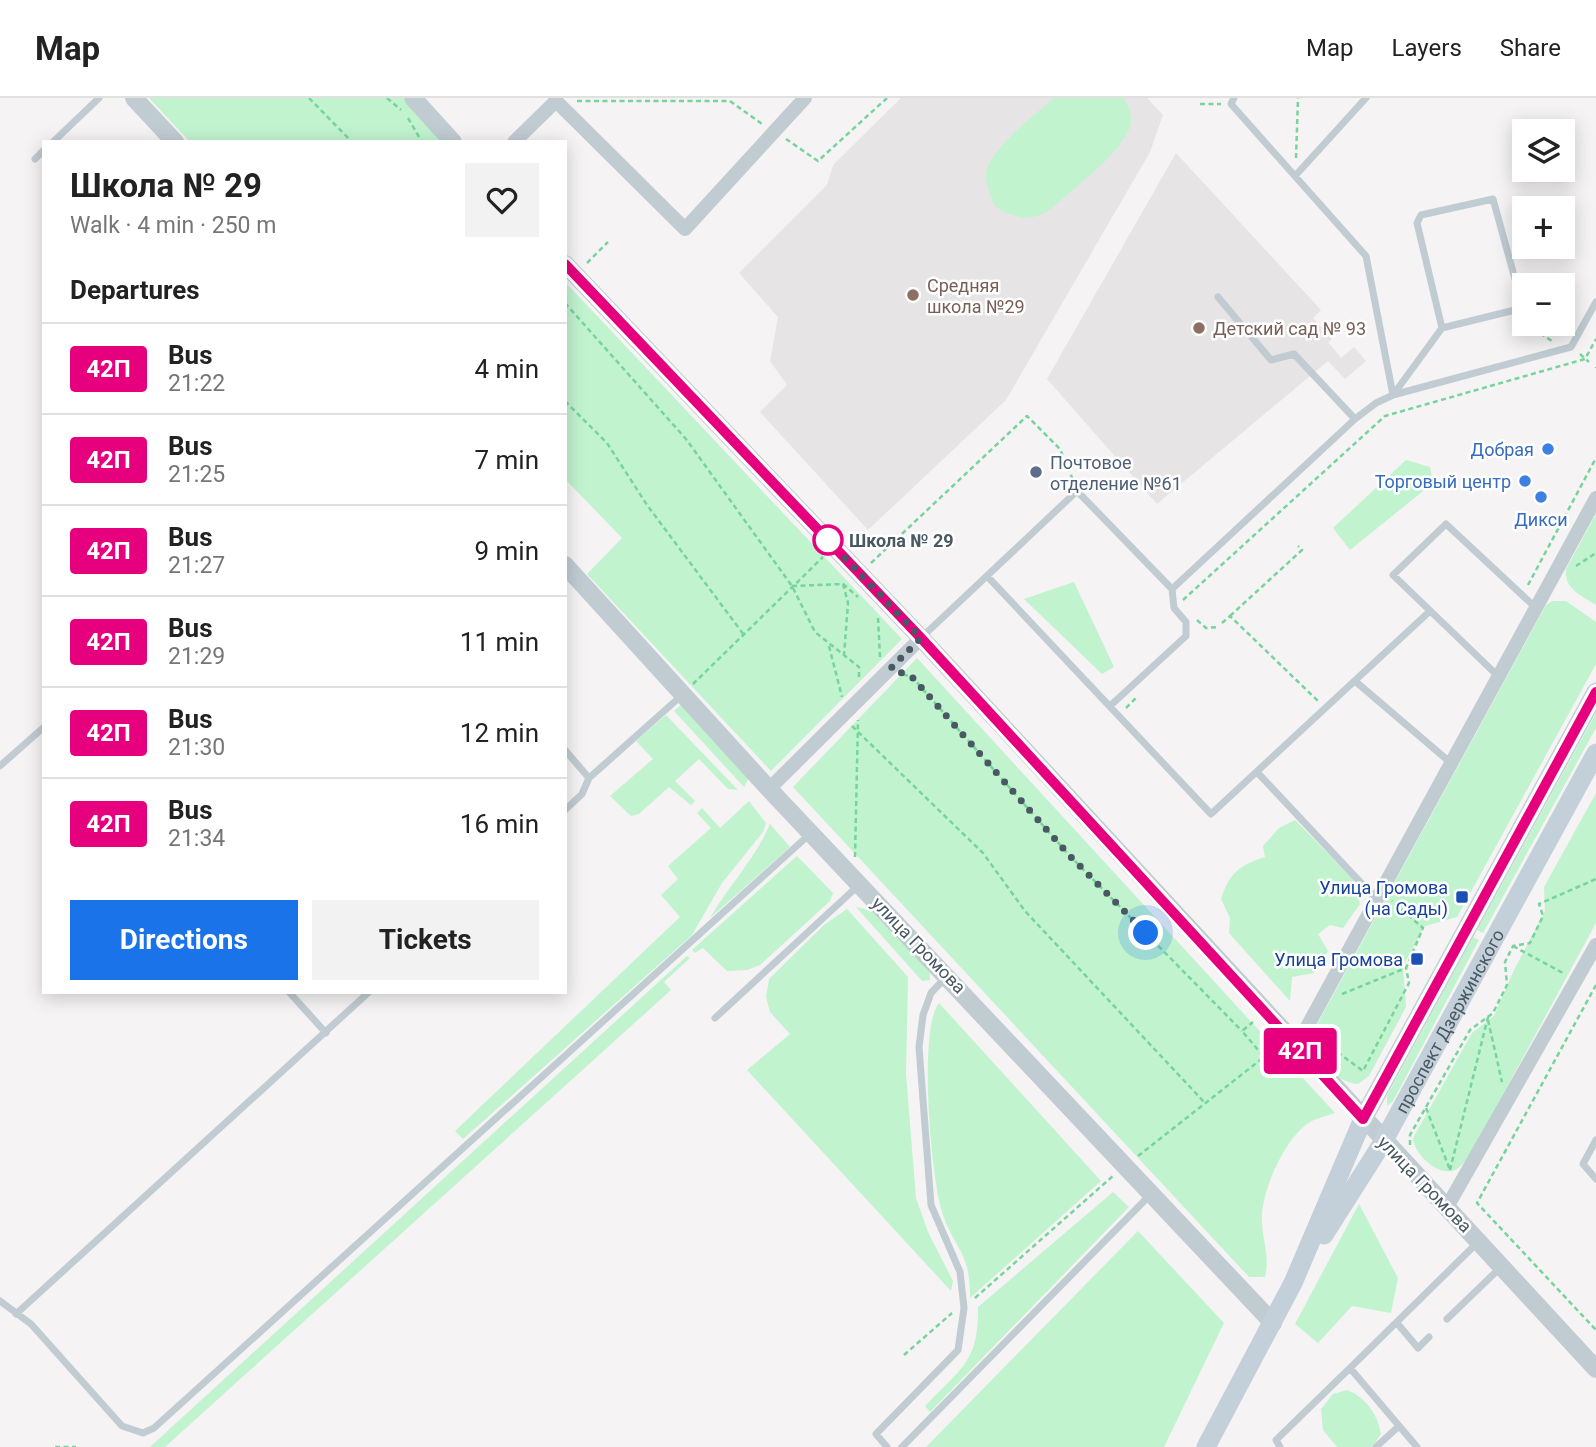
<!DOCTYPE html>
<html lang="en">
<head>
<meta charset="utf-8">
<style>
	:root { --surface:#fff; --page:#f2f2f2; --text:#222; --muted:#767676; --line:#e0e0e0; --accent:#1a73e8 }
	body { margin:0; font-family:Roboto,sans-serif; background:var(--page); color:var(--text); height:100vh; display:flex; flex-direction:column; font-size:26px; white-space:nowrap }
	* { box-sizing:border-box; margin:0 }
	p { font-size:23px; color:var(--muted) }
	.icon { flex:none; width:38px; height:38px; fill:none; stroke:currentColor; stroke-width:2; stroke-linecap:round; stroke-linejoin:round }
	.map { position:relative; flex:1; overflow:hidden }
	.panel { position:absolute; left:42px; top:42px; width:525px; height:854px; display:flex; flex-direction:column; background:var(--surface); border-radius:0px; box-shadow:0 4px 18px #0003 }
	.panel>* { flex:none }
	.badge { padding:0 14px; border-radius:5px; font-size:24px; line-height:46px }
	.controls { position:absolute; left:1512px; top:21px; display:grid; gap:14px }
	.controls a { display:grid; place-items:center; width:63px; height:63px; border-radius:0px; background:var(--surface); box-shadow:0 4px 18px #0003; font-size:35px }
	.you { position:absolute; width:35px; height:35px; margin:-18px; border:5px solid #fff; border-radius:50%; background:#1a73e8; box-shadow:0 0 0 10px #1a73e833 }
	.map>.badge { position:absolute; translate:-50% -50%; box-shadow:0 0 0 4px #fff }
	h2 { padding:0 28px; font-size:26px; line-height:63px }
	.round { display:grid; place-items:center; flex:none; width:74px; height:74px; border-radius:0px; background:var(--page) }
	.headline { display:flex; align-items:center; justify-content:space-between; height:119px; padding:0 28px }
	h1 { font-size:33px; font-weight:700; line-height:52px }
	.button { display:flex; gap:14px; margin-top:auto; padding:14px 28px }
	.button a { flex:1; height:80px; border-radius:0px; background:var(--accent); color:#fff; font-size:28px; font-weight:700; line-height:80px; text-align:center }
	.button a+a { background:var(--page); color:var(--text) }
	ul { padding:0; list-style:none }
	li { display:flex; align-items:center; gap:21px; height:91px; padding:0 28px; border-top:2px solid var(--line) }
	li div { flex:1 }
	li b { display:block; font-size:26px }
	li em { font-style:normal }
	li .badge { min-width:77px; font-weight:700; text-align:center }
	header { display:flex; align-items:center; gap:42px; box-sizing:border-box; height:98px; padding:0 35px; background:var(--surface); border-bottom:2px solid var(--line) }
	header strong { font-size:33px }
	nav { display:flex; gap:38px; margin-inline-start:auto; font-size:24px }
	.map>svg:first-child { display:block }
	.education { fill:#e6e4e5 }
	.green { fill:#c1f3cf }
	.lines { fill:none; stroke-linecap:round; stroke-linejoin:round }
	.path { stroke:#76d49c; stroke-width:2.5; stroke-dasharray:5 3.5; stroke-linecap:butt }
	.service { stroke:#c0ccd2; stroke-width:7 }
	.minor { stroke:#c0ccd2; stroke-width:14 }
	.tertiary { stroke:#c0ccd2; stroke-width:18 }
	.secondary { stroke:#c3d0da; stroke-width:19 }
	.line-casing { stroke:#fff; stroke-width:16 }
	.line { stroke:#e6007e; stroke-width:10 }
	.walk { stroke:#495862; stroke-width:7; stroke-dasharray:0 12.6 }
	.education-dot { fill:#8d6e63; stroke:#fff; stroke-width:2.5 }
	.shop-dot { fill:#3f7fe0; stroke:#fff; stroke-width:2.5 }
	.service-dot { fill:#5c6f8a; stroke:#fff; stroke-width:2.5 }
	.stop-dot { fill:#fff; stroke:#e6007e; stroke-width:3.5 }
	.transit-dot { fill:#1a4fb4; stroke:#fff; stroke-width:2.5 }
	.labels { text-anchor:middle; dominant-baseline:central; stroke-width:5; stroke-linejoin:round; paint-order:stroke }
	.education-label { font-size:18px; fill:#785e54; stroke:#fff; text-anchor:start }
	.shop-label { font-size:18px; fill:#366cbe; stroke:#fff; text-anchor:end }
	.service-label { font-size:18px; fill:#4e5e75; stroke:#fff; text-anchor:start }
	.stop-label { font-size:18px; font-weight:bold; fill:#495862; stroke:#fff; text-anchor:start }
	.transit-label { font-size:18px; fill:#164399; stroke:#fff; text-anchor:end }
	.street-label { font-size:18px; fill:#495862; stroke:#fff }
</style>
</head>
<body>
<header>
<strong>Map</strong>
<nav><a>Map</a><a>Layers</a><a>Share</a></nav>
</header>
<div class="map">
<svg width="1596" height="1349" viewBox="0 0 1596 1349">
	<rect width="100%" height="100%" fill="#f5f3f3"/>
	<!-- education -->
	<path class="education" d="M901 0H1147L1163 17 1150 54 1006 302 868 432 760 314 787 287 770 263 778 219 739 175 827 87 833 67Z
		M1176 55 1321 212 1313 220 1332 241 1328 244 1341 260 1354 249 1366 263 1345 281 1328 263 1157 406 1047 281Z"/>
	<!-- green -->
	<path class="green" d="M149 0H403L442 44H190Z
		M1054 0H1124C1127 6 1131 14 1131 21 1132 48 1071 92 1051 111 1032 124 1013 121 995 108 992 99 985 86 986 77 988 52 1035 17 1054 0Z
		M565 184 902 541 771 673 587 476 622 440 565 381Z
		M1406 362 1430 369 1433 385 1350 452 1333 430Z
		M1596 416V507C1581 497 1564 491 1566 471Z
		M1074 484 1114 569 1102 576 1024 501Z
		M1553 503H1566L1596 524V566L1457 819 1425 828 1403 868 1406 909 1369 978 1358 986C1339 984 1318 968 1313 948 1310 939 1316 929 1320 921L1546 507Z
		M917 560 1335 1015C1327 1018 1317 1020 1310 1024 1285 1039 1259 1097 1262 1125 1263 1146 1270 1158 1265 1179H1249L793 689Z
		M685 603 750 678 744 689 674 613Z
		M1596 615V630L1483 835 1477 832Z
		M666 617 738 692 728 691 699 661 675 683 695 703 691 707 669 689 639 716 631 718 610 698 653 661 636 643Z
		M1596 695V825L1469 1059C1465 1063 1461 1068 1457 1071 1439 1081 1414 1056 1413 1040L1472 935 1494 918 1513 874 1545 813 1544 789Z
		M749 703 766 725 763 734 722 785 692 837 463 1041 455 1033 680 819 661 797 678 781 668 768 711 730 697 715 702 710 720 730Z
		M1295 722 1353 781 1360 806 1343 830 1330 827 1318 836 1328 853 1314 875 1292 879 1290 903 1229 835 1230 820 1221 801C1229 776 1239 767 1265 759L1263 748 1279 730Z
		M770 726 790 749 710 820C729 787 756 760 770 726Z
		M797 758 833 795 830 803 760 867 747 872 727 873 703 850 695 855 692 852Z
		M856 809 877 814 929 864 930 882 922 883Z
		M847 811 908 879 906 976 916 1100 928 1134 953 1183 951 1193 747 972 790 936 770 914 766 899 769 881 824 827Z
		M1473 839 1479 842 1393 1003 1387 1008V998Z
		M687 858 690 860 664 884 671 892 165 1349H150Z
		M939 905 1101 1083 970 1200C971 1154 954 1151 942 1114 931 1079 918 931 939 905Z
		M1113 1094 1129 1109 930 1314 925 1308C961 1270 979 1264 978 1209Z
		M1359 1106 1398 1180 1391 1215 1352 1208 1318 1245 1295 1226Z
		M1138 1133 1224 1225 1164 1349H926Z
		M1347 1292C1366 1299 1378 1317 1381 1336L1372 1349H1337L1323 1332 1321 1311 1333 1296Z"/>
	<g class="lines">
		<!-- path -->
		<path class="path" d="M309 0 352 44
			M387 0 401 12
			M577 3H730L762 26
			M1200 6H1221
			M408 20 422 44
			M786 41 818 63 887 0
			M1296 60 1298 0
			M587 165 608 144
			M565 205 686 341 792 488 815 534 859 569V581
			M1526 226 1552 243
			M1580 256 1589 264
			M1596 269V270
			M565 303 607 345 647 407 744 537
			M871 465 1027 318 1060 351 1073 382
			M1576 468 1596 455
			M843 486 858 499
			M1528 487 1596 360
			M792 488 843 486 848 505 844 557
			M1183 502 1385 318 1585 261 1596 241
			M1230 518 1302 452 1298 448
			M878 520 880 559
			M1197 522 1206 530 1219 529
			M1222 525 1230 518 1318 603
			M829 548 842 599
			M903 576 913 580 1069 757 1242 933
			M693 586 823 459
			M1126 610 1136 600
			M852 628 983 755 1025 813 1205 1005
			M855 759 858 622
			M1513 848 1563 875
			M1596 887 1477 1105 1596 1232
			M1342 896 1406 870 1423 830 1392 803
			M1488 922 1502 984
			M1317 939 1363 973 1409 885 1406 870
			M1426 1010 1450 1072
			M1410 1047V1037L1470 932 1493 915 1507 887 1505 864 1513 848 1530 845 1543 818 1539 806 1596 781
			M1138 1058 1264 959 1242 933 1253 924
			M1450 1072 1488 919
			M975 1200 1114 1077
			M904 1257 952 1215
			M55 1349H76"/>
		<!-- service -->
		<path class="service" d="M1234 0 1231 6 1366 158 1393 297
			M53 44 99 0
			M35 61 44 52
			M1295 78 1366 0
			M1493 101 1523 210 1442 230 1417 125 1421 117Z
			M1218 199 1271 262 1294 256 1355 321
			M1393 297 1442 230
			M987 478 1211 716 1430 513
			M922 539 1077 393 1172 491
			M1499 579 1393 477 1446 426 1535 509
			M1355 583 1452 666
			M1110 608 1186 538V524L1174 510 1172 491 1355 321 1376 305 1393 297 1571 249 1596 204
			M565 652 589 680
			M0 668 44 629
			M1257 674 1376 801
			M565 712 582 696 589 680 681 598
			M289 894 326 935
			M715 920 860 786
			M1596 1042 1583 1066 1596 1081
			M0 1203 31 1226 122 1328 143 1335 154 1330 811 735
			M16 1216 369 894
			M1447 1221 1502 1168
			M1397 1225 1418 1250 1429 1239
			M887 1349 876 1336 958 1252 964 1210 960 1174 931 1107 919 949 923 917 931 895 945 880
			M902 1349 1150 1097
			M1280 1349 1276 1342 1350 1270
			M1376 1349 1399 1328
			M1417 1349 1350 1270 1477 1145"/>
		<!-- minor -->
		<path class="minor" d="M514 44 556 3 685 131 805 0
			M769 691 921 540
			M1296 949 1596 400
			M1447 1109 1596 847"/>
		<!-- tertiary -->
		<path class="tertiary" d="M134 0 175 44
			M413 0 453 44
			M565 166 921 540 1596 1271
			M565 467 769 691 1273 1225"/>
		<!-- secondary -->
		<g class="secondary">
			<path id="s1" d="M1324 1137 1383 1044 1596 655"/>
			<path d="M1206 1349 1293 1185 1363 1021 1596 594"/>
		</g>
	</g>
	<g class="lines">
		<defs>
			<path id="line" d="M565 166 921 540 1363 1021 1596 594"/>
		</defs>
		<!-- line casing -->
		<use href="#line" class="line-casing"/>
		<!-- line -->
		<use href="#line" class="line"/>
		<!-- walk -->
		<path class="walk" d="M828 442 921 540 891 570 913 580 1069 757 1146 835"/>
	</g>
	<!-- markers -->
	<g class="education-dot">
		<circle cx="913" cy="197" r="7"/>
		<circle cx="1199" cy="230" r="7"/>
	</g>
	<g class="shop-dot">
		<circle cx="1548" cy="351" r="7"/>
		<circle cx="1525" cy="383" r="7"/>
		<circle cx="1541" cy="399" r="7"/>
	</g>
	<circle class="service-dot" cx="1036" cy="374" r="7"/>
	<circle class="stop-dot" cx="828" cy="442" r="14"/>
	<g class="transit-dot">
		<rect x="1455" y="792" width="14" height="14" rx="3.5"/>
		<rect x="1410" y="854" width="14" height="14" rx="3.5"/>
	</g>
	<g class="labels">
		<!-- education labels -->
		<g class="education-label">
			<text x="927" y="187">Средняя<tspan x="927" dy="21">школа №29</tspan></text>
			<text x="1213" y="230">Детский сад № 93</text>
		</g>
		<!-- shop labels -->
		<g class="shop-label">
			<text x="1534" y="351">Добрая</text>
			<text x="1511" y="383">Торговый центр</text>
			<text x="1541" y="421" text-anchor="middle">Дикси</text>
		</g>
		<!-- service labels -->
		<g class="service-label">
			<text x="1050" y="364">Почтовое<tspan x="1050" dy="21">отделение №61</tspan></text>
		</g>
		<!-- stop labels -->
		<g class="stop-label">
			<text x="849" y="442">Школа № 29</text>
		</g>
		<!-- transit labels -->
		<g class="transit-label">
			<text x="1448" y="789">Улица Громова<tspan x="1448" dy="21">(на Сады)</tspan></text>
			<text x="1403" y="861">Улица Громова</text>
		</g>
		<!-- street labels -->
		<g class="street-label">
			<text transform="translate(919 847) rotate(46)">улица Громова</text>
			<text stroke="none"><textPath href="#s1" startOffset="248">проспект Дзержинского</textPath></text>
			<text transform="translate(1425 1086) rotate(46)">улица Громова</text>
		</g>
	</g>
</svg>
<div class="controls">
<a><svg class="icon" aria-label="layers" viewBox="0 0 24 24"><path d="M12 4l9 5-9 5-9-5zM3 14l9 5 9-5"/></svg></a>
<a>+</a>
<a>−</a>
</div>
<div class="you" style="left:1146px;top:835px"></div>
<b class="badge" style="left:1300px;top:953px;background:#e6007e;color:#fff">42П</b>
<section class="panel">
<div class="headline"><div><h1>Школа № 29</h1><p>Walk · 4 min · 250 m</p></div><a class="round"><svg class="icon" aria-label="heart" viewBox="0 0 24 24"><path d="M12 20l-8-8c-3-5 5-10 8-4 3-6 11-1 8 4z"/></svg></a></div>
<h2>Departures</h2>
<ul>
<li><span class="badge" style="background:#e6007e;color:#fff">42П</span><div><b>Bus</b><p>21:22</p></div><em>4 min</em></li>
<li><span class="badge" style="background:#e6007e;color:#fff">42П</span><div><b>Bus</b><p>21:25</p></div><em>7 min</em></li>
<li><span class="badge" style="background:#e6007e;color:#fff">42П</span><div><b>Bus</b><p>21:27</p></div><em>9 min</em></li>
<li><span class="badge" style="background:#e6007e;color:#fff">42П</span><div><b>Bus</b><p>21:29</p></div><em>11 min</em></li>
<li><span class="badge" style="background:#e6007e;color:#fff">42П</span><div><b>Bus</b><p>21:30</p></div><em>12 min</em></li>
<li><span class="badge" style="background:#e6007e;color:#fff">42П</span><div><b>Bus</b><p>21:34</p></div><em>16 min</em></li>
</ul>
<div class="button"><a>Directions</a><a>Tickets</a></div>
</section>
</div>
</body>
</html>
